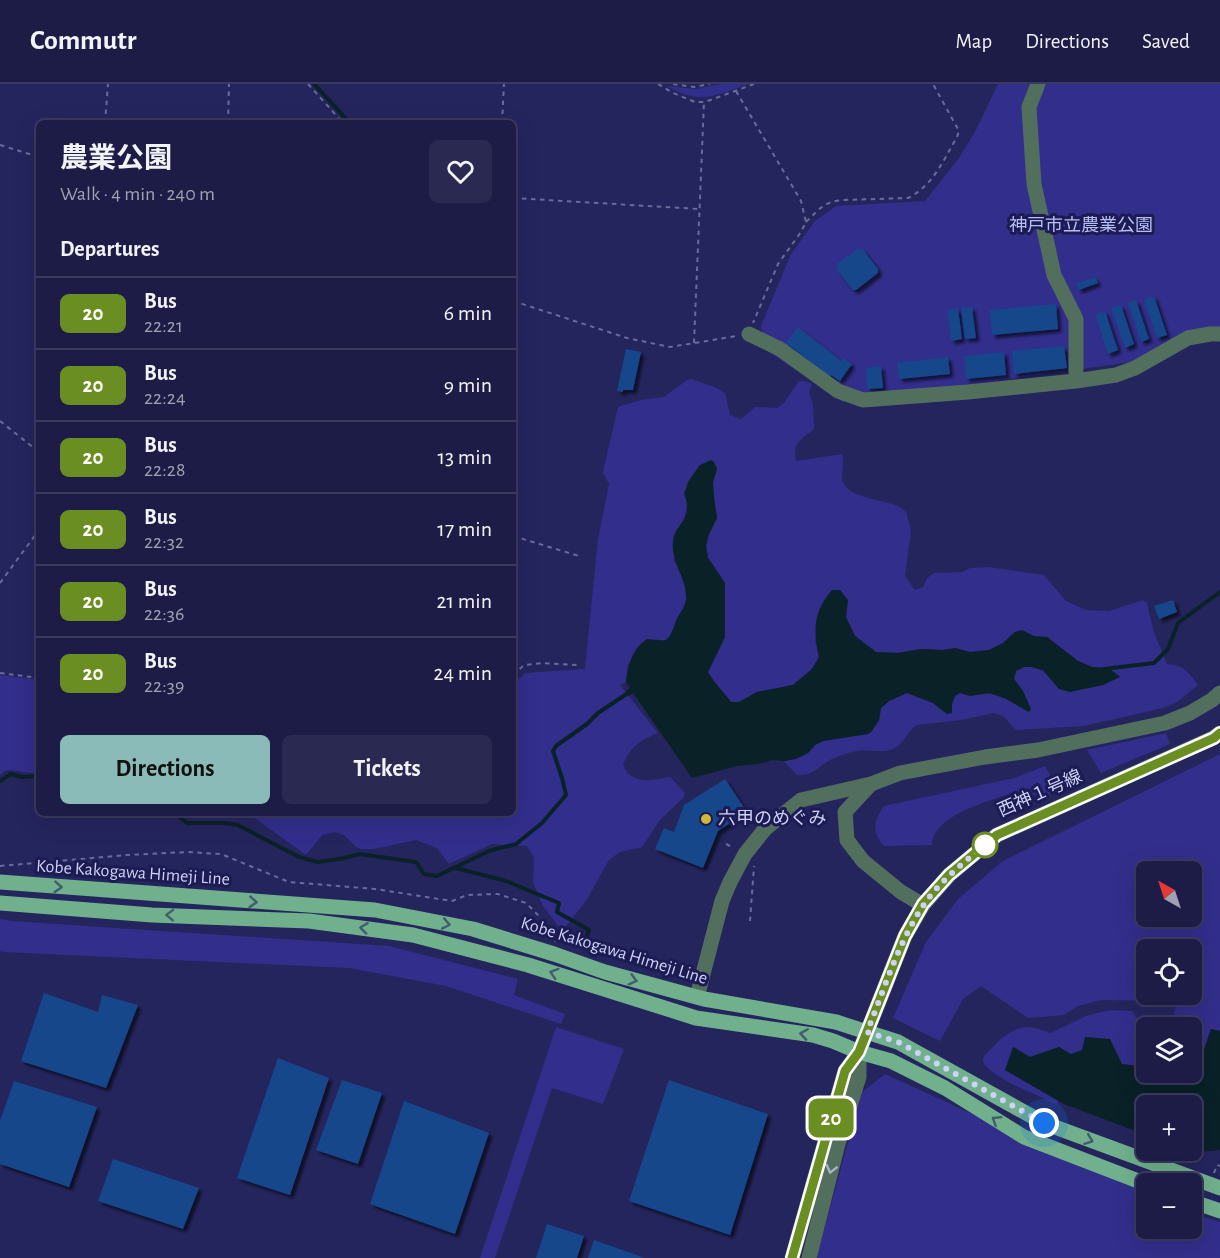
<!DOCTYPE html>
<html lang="en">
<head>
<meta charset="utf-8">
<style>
	:root { --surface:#1c1c46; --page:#292951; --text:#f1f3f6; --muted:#a0a1b3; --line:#3a3a5f; --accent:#8bbbb9 }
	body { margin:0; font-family:"Alegreya Sans","Noto Sans JP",sans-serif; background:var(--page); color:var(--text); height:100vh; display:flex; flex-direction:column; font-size:22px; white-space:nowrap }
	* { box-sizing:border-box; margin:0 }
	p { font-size:20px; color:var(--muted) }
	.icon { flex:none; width:33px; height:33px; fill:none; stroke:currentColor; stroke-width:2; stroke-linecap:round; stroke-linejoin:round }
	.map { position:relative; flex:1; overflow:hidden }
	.drawer { position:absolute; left:36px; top:36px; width:480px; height:696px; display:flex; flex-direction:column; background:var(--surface); border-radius:9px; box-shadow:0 6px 24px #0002,0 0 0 2px var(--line) }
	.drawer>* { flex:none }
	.badge { padding:0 12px; border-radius:9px; font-size:21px; line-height:39px }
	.needle { width:39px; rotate:321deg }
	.tools { position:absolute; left:1136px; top:777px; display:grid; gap:12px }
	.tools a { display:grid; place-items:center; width:66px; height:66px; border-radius:9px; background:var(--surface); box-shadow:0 6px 24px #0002,0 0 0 2px var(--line); font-size:30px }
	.you { position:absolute; width:30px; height:30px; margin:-15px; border:4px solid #fff; border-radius:50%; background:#1a73e8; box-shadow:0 0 0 9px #1a73e833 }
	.map>.badge { position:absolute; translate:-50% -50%; box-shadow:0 0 0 3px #fff }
	h2 { padding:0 24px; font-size:22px; line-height:54px }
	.round { display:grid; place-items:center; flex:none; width:63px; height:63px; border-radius:9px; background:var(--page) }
	.headline { display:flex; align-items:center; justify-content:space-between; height:102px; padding:0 24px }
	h1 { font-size:28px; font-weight:700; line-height:45px }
	.primary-button { display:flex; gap:12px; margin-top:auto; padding:12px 24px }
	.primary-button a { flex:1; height:69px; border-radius:9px; background:var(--accent); color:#111; font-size:24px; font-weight:700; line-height:69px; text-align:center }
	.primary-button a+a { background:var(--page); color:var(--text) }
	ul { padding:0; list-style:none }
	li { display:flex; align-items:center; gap:18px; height:72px; padding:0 24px; border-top:2px solid var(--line) }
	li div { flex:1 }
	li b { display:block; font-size:22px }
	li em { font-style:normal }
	li .badge { min-width:66px; font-weight:700; text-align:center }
	header { display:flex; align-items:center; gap:36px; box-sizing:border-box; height:84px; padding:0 30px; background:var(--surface); border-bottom:2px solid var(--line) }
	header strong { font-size:28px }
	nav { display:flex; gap:33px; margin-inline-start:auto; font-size:21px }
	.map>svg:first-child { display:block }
	.green { fill:#322e8b; fill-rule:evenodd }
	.water { fill:#0a2128 }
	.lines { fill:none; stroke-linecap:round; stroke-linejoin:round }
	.stream { stroke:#0a2128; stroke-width:4 }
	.building { fill:#15468b; filter:url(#shadow) }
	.path { stroke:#696b9b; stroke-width:2; stroke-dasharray:4.5 4.5; stroke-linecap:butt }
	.minor { stroke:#526f5e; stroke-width:15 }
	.major { stroke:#70b08c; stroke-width:15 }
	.oneway { stroke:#425e6d }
	.oneway2 { stroke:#a8b4c8 }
	.line-casing { stroke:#fff; stroke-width:14 }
	.line { stroke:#6b8e23; stroke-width:9 }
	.walk { stroke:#cdd2f6; stroke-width:6; stroke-dasharray:0 10.8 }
	.poi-dot { fill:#d0b837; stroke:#1c1b53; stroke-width:2 }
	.stop-dot { fill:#fff; stroke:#6b8e23; stroke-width:3 }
	.labels { text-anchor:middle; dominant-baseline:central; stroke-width:6; stroke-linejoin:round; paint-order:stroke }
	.park-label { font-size:18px; fill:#b7bef3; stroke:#1c1b53 }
	.street-label { font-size:18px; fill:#cdd2f6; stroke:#1c1b53 }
	.poi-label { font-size:18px; fill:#cdd2f6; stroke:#1c1b53; text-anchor:start }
</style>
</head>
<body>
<header>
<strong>Commutr</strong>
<nav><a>Map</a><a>Directions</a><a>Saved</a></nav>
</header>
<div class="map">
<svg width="1220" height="1174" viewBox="0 0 1220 1174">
	<defs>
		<filter id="shadow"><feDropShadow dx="3.5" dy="3.5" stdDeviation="1.5" flood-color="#0009"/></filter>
	</defs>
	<rect width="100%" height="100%" fill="#25255e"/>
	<!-- green -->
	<path class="green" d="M720 0H748C715 12 700 21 667 2L696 5Z
		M998 0H1220V247L1132 278 843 318 766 266 761 242 791 170 815 137 836 122 925 117 959 74 976 46Z
		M692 295 717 304 725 309 730 331 741 335 755 323 777 324 784 319 799 297H804L812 300 809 308 813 321 814 345C801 356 792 358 796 377L842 370C845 379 840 390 843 398 848 414 885 416 898 422 901 424 904 426 906 428L911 446 905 492 915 506 923 503 927 494 934 489 962 488 970 484 988 483 1044 491 1066 517 1086 526 1109 527 1143 516 1147 519 1154 549 1167 580C1184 582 1188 587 1198 601L1177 618 1163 624 1084 642 1016 646 1003 632 994 629 961 636 917 641C908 645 905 659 895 664 883 670 869 665 857 667 849 668 837 673 830 676 816 684 816 691 797 691L784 677 796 675 808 669 815 661 823 657 868 650 879 636 881 624 889 617 907 609 933 619 947 630 952 629V620L955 611 960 609C975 614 976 609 989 610 1003 610 1017 621 1029 628L1023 607 1014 595 1016 587 1024 583H1032L1043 587 1051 595 1103 601 1120 592 1108 584 1092 583 1078 577 1047 553H1034L1022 546 1015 548 1003 559 989 566 969 568 955 564 943 566 921 565 898 569 876 568 855 552 846 533 848 516 815 556 819 573 812 585 793 601 757 608 739 618H731C724 608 714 599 708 588L725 553V499L708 473 706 462 709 450 717 434 714 413 713 398 717 385 700 381 688 398 686 427 683 438 676 447 674 476 685 500 686 515 683 526 678 533 672 549 667 555 662 558 656 555 628 581 626 598 620 601 658 649C640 656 630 663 623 681 632 702 652 696 670 693L685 709 683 714 660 736 642 763 620 768 609 776 586 817 562 847 543 822 533 798 534 774 527 762 492 760 449 780 437 764 416 756 374 765H361L356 763 344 751 335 748 322 751 306 771 256 735 241 729H513V601L525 589 585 585 598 455 609 400 603 388 618 323 641 316 664 313 687 296Z
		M0 591 39 596V690L9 686 5 687 0 691Z
		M1166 649 1170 660 1101 689 1087 666Z
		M1220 670V947L1211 945 1201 975 1191 979V944L1169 943 1171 942 1177 917 1101 916 1078 922 1064 931 1028 934 981 902 963 915 940 957 893 934 926 858 958 815 1003 777ZM1146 788H1191V832H1146ZM1146 866H1191V910H1146Z
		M1045 682 1058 706C1038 721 1035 705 1015 708 991 717 933 730 932 761L884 762C871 748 874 737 884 722L1014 694Z
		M0 835 11 837 389 862 518 895 514 911 565 930 561 940 446 902 349 884 4 868 0 867Z
		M1110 926 1132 927 1146 947V983L1122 980 1082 966 1071 971 1059 963 1030 973 1014 963 1005 986 1058 1017V1021C1038 1011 998 997 985 981 982 977 983 977 984 972 995 961 1009 944 1027 943 1034 943 1044 947 1051 949L1086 932Z
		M556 943 624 965 603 1020 552 1004 495 1174H480Z
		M885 990 1146 1109V1144H1191V1129L1220 1138V1174H816L862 1008Z"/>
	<!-- water -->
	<path class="water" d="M711 376 714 378 717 385 713 398 714 413 717 434 709 450 706 462 708 474 725 499V553L708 588C714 599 724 608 731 618H739L757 608 793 601 812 585 819 573C813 546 813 528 832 506H840L848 516 846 533 855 552 876 568 898 569 921 565 943 566 955 564 970 568 989 566 1003 559 1015 548 1022 546 1034 552 1047 553 1078 577 1092 583 1108 584 1120 593 1103 601 1070 608 1059 605 1043 586 1032 583H1024L1016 587 1014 595 1023 607 1031 625 1029 628 1006 615 990 609 970 612 960 609 955 612 952 620V629L947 630 933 619 907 609 889 617 881 624 879 636 872 647 868 650 823 657 815 661 808 669 796 675 784 677 773 676 758 680 737 682 692 694 633 609 629 612 626 607 630 604 626 598C628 581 632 565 647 555 670 557 667 560 676 537 679 529 685 524 686 516 688 495 670 478 673 457 675 439 695 435 684 410L688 398 700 381Z
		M1211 945 1220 947V1066L1191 1069 1186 1067 1191 1066V1022H1146V1051L1064 1020 1005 986 1013 963 1030 973 1059 963 1071 970 1082 966 1085 953 1110 955 1122 980 1146 983V988H1191V979L1201 975Z"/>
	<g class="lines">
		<!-- stream -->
		<path class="stream" d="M314 0 350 39
			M1104 585 1154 579 1168 565 1178 539 1220 508
			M0 697 11 690 22 693 39 692
			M172 729 177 731 187 739H224L238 741 299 773 318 778 345 774 359 770 416 778 424 790 437 792 489 767 516 760 542 739 566 711 562 694 553 667 556 662 587 640 598 629 631 607
			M456 784 506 797 559 819 557 828 589 846 584 860 598 868 653 883"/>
	</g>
	<!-- building -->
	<path class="building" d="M857 165 863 166 878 185V189L856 206H853L837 186V180Z
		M1095 193 1098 199 1079 206 1076 200Z
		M1154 212 1167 251 1157 254 1144 216Z
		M1136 216 1149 255 1141 258 1128 219Z
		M1056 220 1058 245 992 251 990 226Z
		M1121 221 1134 260 1125 264 1111 224Z
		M972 223 976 254 965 255 961 224Z
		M958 224 962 255 951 257 947 226Z
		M1105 227 1118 266 1108 270 1095 230Z
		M798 243 845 280 841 276 843 274 852 280 840 297 831 291 830 293 786 259Z
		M1064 262 1067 284 1014 290 1012 267Z
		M626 265 641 268 633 306H623V308L617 307Z
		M1004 268 1006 291 966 295 964 272Z
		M948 273 950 290 899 295 897 279Z
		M881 282 883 304 867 305 866 284Z
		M1173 516 1177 528 1159 535 1154 522Z
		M725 695 747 728 718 747 703 784 655 765 664 744 674 748 684 721Z
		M44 909 98 928 102 911 138 921 106 1004 21 977Z
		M278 974 329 994 290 1111 237 1094Z
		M342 996 382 1009 358 1080 316 1066Z
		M669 996 768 1030 730 1151 629 1117Z
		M14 997 97 1023 69 1103 0 1080V1037Z
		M404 1017 489 1049 455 1150 370 1120Z
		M113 1075 199 1104 183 1145 98 1117Z
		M547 1140 584 1152 577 1174H536Z
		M594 1156 645 1174H588Z"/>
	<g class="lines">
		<!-- path -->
		<path class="path" d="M308 0 343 39
			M658 0 673 9 695 18H705L754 0
			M673 0 694 3 710 0
			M736 7 801 117 806 138 801 148 778 180 753 239
			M105 39 108 0
			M228 39 229 0
			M502 39 504 0
			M0 61 39 73
			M513 114 699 125
			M806 138C819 125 825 117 844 116L908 114C933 102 944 75 957 53L959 47 933 0
			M513 217 627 254 670 263 737 252
			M694 259 704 18
			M0 337 39 368
			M513 452 579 472
			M0 499 39 446
			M0 589 39 594
			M513 591 524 581 542 579 578 581
			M726 760 734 764
			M0 782 127 771 187 768 221 770 289 798 375 805 452 817 467 811 498 810 526 819 543 836 555 854V858
			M750 837 754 782
			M1214 1089 1217 1081 1220 1082"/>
		<!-- minor -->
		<path class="minor" d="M1038 0 1029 23 1034 100 1054 191 1076 235V297
			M749 250 780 265 838 307 863 316 968 308 1076 297 1116 291 1135 284 1188 254 1210 250H1220
			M871 700 845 728 847 756 863 777 901 808 923 821
			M697 913 722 817 730 798 745 770 765 745 801 716 871 700 900 689 985 673 1038 666 1165 639 1190 629 1212 616 1220 609
			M792 1174 845 987 859 968 905 852 923 821 949 791 997 751 1213 654 1220 649
			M809 1174 838 1060 859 993V968"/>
		<!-- major -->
		<path class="major" d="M0 798 375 826 473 845 554 870 605 888 704 915 836 938 898 958 1044 1039 1220 1104
			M0 819 152 831 309 837 413 851 528 881 696 934 813 951 833 957 859 968 891 977 945 1004 1024 1053 1146 1100
			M1191 1117 1220 1127"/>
	</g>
	<!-- one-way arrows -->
	<defs><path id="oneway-chevron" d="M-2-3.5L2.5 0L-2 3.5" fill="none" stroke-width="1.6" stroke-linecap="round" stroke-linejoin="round" transform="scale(1.5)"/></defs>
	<g class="oneway">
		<use href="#oneway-chevron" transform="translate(58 803) rotate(4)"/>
		<use href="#oneway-chevron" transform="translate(253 818) rotate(4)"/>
		<use href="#oneway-chevron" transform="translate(170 831) rotate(-178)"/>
		<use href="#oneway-chevron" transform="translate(446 840) rotate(11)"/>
		<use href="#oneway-chevron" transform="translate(364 844) rotate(-173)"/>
		<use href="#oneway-chevron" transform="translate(554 889) rotate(-162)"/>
		<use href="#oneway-chevron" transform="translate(633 896) rotate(15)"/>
		<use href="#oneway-chevron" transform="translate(804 950) rotate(-171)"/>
		<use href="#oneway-chevron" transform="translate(996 1036) rotate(-148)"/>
		<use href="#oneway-chevron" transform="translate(1089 1056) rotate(21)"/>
	</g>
	<use class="oneway2" href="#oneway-chevron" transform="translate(831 1085) rotate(104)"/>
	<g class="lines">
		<defs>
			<path id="line" d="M792 1174 845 987 859 968 905 852 923 820 949 791 997 751 1214 654 1220 649"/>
		</defs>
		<!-- line casing -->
		<use href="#line" class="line-casing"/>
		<!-- line -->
		<use href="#line" class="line"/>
		<!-- walk -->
		<path class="walk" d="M985 761C963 779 939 798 923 822 898 859 884 906 867 948L898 958 1044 1039"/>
	</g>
	<!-- markers -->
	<circle class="poi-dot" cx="706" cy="735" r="6"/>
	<circle class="stop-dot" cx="985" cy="761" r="12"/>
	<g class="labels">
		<!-- park labels -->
		<g class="park-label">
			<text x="1081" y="142">神戸市立農業公園</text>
		</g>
		<!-- street labels -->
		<g class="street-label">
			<text transform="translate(1040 710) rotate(-24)">西神１号線</text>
			<text transform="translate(133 789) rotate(4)">Kobe Kakogawa Himeji Line</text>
			<text transform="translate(614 867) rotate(17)">Kobe Kakogawa Himeji Line</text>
		</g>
		<!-- poi labels -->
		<g class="poi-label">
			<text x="718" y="735">六甲のめぐみ</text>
		</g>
	</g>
</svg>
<div class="tools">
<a><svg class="needle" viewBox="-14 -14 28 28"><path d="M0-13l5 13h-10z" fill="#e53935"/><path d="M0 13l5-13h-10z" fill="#a0a1b3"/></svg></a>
<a><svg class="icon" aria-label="locate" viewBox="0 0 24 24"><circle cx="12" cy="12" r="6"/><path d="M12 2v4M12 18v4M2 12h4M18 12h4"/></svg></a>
<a><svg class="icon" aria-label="layers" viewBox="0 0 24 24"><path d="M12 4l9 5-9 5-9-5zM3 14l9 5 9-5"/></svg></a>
<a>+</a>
<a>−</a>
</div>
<div class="you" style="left:1044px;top:1039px"></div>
<b class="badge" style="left:831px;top:1034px;background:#6b8e23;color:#fff">20</b>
<section class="drawer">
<div class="headline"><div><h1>農業公園</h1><p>Walk · 4 min · 240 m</p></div><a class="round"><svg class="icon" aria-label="heart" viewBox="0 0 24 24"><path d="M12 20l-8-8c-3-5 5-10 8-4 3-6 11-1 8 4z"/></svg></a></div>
<h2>Departures</h2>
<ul>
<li><span class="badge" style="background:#6b8e23;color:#fff">20</span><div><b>Bus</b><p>22:21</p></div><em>6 min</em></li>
<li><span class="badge" style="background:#6b8e23;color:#fff">20</span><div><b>Bus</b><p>22:24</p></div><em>9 min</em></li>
<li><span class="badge" style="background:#6b8e23;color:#fff">20</span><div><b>Bus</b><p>22:28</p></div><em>13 min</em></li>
<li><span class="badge" style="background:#6b8e23;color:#fff">20</span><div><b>Bus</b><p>22:32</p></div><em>17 min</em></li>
<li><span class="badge" style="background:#6b8e23;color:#fff">20</span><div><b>Bus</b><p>22:36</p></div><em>21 min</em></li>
<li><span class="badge" style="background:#6b8e23;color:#fff">20</span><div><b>Bus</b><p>22:39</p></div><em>24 min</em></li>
</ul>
<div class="primary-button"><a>Directions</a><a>Tickets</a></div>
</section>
</div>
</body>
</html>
